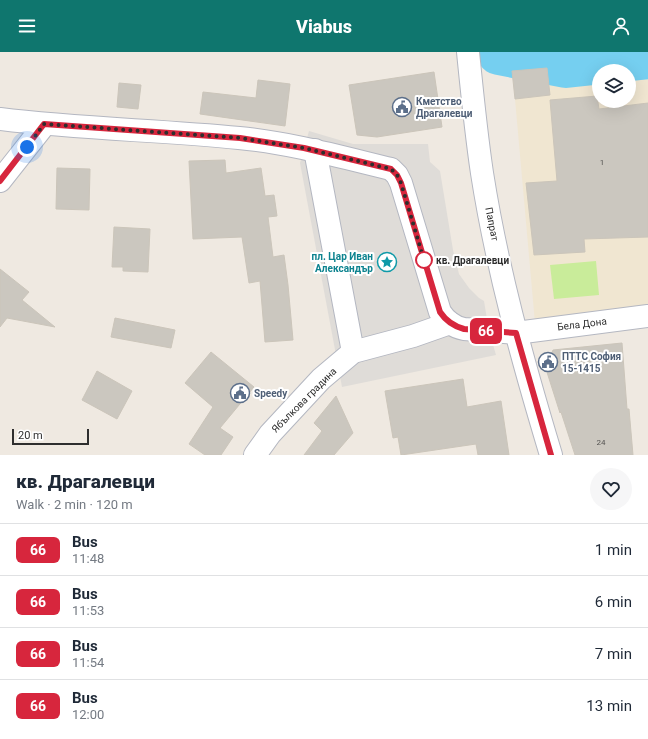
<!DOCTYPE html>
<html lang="en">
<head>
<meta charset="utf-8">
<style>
	:root { --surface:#fff; --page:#f6f6f7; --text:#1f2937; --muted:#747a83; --line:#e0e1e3; --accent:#0f766e }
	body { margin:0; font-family:Roboto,sans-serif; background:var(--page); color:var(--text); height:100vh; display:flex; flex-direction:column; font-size:15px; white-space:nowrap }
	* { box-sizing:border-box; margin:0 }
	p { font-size:13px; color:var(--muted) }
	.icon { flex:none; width:22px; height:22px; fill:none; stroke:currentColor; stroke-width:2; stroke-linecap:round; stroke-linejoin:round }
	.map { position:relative; height:403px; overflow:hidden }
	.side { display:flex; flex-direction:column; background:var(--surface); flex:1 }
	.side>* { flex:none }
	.badge { padding:0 8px; border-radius:6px; font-size:14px; line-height:26px }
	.controls { position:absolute; left:592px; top:12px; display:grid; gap:8px }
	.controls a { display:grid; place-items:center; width:44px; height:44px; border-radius:50%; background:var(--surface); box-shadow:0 4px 16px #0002; font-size:20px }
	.scale { position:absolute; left:12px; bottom:10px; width:77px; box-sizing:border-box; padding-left:4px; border:2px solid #2e2e2e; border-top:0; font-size:11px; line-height:14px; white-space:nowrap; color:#2e2e2e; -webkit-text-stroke:3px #fff; paint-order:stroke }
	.you { position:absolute; width:20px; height:20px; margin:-10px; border:3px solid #fff; border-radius:50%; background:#1a73e8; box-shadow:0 0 0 6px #1a73e833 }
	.map>.badge { position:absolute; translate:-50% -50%; box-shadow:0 0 0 2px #fff }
	.round { display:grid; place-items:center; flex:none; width:42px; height:42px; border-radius:21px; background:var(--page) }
	.headline { display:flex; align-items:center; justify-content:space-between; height:68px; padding:0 16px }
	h1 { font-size:19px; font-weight:800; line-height:30px }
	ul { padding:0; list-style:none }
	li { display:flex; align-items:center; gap:12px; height:52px; padding:0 16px; border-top:1px solid var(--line) }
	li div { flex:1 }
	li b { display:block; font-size:15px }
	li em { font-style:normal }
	li .badge { min-width:44px; font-weight:700; text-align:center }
	header { display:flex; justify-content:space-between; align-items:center; height:52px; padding:0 16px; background:var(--accent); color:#fff; font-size:18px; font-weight:800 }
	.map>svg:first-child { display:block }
	.education { fill:#f0e6d1; fill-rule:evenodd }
	.pitch { fill:#c9ec9a }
	.plaza { fill:#dfdcd8 }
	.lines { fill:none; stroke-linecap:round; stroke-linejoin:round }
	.river { stroke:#75cff0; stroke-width:46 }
	.building { fill:#cbc7bf; stroke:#cbc5ba }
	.minor-casing { stroke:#b4b7c1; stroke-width:24 }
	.tertiary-casing { stroke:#b4b7c1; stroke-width:24 }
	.secondary-casing { stroke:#b4b7c1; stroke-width:24 }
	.minor { stroke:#fff; stroke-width:22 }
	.tertiary { stroke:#fff; stroke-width:22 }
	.secondary { stroke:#fff; stroke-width:22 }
	.line-casing { stroke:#fff; stroke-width:9 }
	.line { stroke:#d7263d; stroke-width:6 }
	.walk { stroke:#2e2e2e; stroke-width:4; stroke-dasharray:0 7.2 }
	.stop-dot { fill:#fff; stroke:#d7263d; stroke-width:2 }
	.labels { text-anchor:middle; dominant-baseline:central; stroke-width:4; stroke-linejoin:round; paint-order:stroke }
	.number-label { font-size:8px; fill:#555452 }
	.service-label { font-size:10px; font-weight:bold; fill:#4e5e75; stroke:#fff; text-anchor:start }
	.street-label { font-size:10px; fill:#2e2e2e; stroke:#fff }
	.culture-label { font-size:10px; font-weight:bold; fill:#0d838f; stroke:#fff; text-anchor:end }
	.stop-label { font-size:10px; font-weight:bold; fill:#2e2e2e; stroke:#fff; text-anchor:start }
</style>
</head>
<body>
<header><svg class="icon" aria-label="menu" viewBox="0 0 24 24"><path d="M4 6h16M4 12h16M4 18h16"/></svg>Viabus<svg class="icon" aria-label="person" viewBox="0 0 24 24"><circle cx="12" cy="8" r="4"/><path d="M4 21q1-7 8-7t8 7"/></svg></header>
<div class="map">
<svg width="648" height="403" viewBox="0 0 648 403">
	<rect width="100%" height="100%" fill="#efe9e1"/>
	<!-- education -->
	<path class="education" d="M648 8V253L535 271 515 47 550 43 547 16ZM599 19H629V49H599Z"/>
	<!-- pitch -->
	<path class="pitch" d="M596 209 599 243 554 247 550 213Z"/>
	<!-- plaza -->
	<path class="plaza" d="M309 79 353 92H428L430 110 440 119 453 198 459 222 469 236 479 246 484 249 489 279 496 303 342 335 300 111Z"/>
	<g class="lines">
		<!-- river -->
		<path class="river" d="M499 0 566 13 648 4"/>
	</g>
	<!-- building -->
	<path class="building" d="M547 16 550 43 515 47 512 19Z
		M434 20 442 75 377 85 357 83 349 33Z
		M258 28 290 32 285 74 200 62 203 40 256 46Z
		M119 31 141 33 138 57 117 55Z
		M597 44 599 57 648 51V185L584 187 585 200 534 203 526 131 557 129 550 48Z
		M225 108 226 121 261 116 265 144 274 143 277 164 268 165 273 205 284 203 288 233 293 288 265 290 260 229 249 231 242 185 193 187 189 109Z
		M57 116 90 117 89 158 56 157Z
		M114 175 150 177 148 220 123 219V215H112Z
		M0 217 29 240 22 248 55 275 7 266 0 275Z
		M115 266 175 278 171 296 111 285Z
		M622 291 627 357H629L633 403H575L561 360 560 361 546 317 553 298Z
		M211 300 254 335 220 376 233 385 221 403H205L189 392 213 355 185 331Z
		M97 319 132 339 117 367 82 348Z
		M463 327 467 355 501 349 509 403H478L476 392 401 403 398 385 393 386 385 339Z
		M336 344 353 381 334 403H304L322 379 314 371Z"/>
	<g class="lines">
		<defs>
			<path id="minor" d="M315 98 353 300
				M0 129 45 72
				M516 281 648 264
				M255 403 270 382 321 327 353 300 413 284 450 271"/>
			<path id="tertiary" d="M0 67C80 77 160 78 239 86 291 91 341 105 391 117L397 123 401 131 440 260C446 269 453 275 464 277L516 281"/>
			<path id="secondary" d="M468 0C472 40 476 81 482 121 497 217 523 310 551 403"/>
		</defs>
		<!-- minor casing -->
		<use href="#minor" class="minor-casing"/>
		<!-- tertiary casing -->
		<use href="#tertiary" class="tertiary-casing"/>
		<!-- secondary casing -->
		<use href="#secondary" class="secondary-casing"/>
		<!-- minor -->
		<use href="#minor" class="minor"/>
		<!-- tertiary -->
		<use href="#tertiary" class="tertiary"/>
		<!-- secondary -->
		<use href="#secondary" class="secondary"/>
	</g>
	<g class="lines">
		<defs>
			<path id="line" d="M0 129 44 72 240 86 304 96 391 117 397 123 401 131 440 260C446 269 453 274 464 277L516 281 551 403"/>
		</defs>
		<!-- line casing -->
		<use href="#line" class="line-casing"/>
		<!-- line -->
		<use href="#line" class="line"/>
		<!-- walk -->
		<path class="walk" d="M27 95 44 72 240 86 304 96 391 117 397 123 401 131 424 208"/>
	</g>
	<!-- icons -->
	<defs>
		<symbol id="civic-ring" viewBox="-11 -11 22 22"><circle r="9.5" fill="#fff" stroke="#5c6f8a" stroke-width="1.5"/><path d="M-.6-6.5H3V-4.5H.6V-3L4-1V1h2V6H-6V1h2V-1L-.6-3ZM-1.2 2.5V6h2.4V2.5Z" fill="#5c6f8a"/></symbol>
		<symbol id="sight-ring" viewBox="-11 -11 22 22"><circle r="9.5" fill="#fff" stroke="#0f9aa8" stroke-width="1.5"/><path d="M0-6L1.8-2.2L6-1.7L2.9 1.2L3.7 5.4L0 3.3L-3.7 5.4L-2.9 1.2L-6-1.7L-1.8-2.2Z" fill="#0f9aa8"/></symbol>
	</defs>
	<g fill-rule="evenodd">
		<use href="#civic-ring" x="391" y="44" width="22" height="22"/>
		<use href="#sight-ring" x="376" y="199" width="22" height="22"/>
		<use href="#civic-ring" x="537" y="299" width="22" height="22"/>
		<use href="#civic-ring" x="229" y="330" width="22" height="22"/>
	</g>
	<!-- markers -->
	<circle class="stop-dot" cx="424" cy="208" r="8"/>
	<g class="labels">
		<!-- number labels -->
		<g class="number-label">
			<text x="602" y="110">1</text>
			<text x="601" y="390">24</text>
		</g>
		<!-- service labels -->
		<g class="service-label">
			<text x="416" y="49">Кметство<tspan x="416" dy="12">Драгалевци</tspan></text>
			<text x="562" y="304">ПТТС София<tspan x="562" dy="12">15-1415</tspan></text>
			<text x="254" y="341">Speedy</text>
		</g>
		<!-- street labels -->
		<g class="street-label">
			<text transform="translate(492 172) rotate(79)">Папрат</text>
			<text transform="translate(582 272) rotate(-7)">Бела Дона</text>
			<text transform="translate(304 348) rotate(-45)">Ябълкова градина</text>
		</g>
		<!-- culture labels -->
		<g class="culture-label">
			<text x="373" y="204">пл. Цар Иван<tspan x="373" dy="12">Александър</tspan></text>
		</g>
		<!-- stop labels -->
		<g class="stop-label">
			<text x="436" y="208">кв. Драгалевци</text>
		</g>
	</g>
</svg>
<div class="controls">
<a><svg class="icon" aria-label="layers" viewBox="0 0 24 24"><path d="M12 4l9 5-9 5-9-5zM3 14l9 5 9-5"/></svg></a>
</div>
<div class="scale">20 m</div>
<div class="you" style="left:27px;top:95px"></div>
<b class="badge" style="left:486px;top:279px;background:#d7263d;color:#fff">66</b>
</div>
<section class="side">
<div class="headline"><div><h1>кв. Драгалевци</h1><p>Walk · 2 min · 120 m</p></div><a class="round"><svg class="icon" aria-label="heart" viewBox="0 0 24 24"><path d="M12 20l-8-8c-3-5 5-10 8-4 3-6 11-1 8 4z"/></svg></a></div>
<ul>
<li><span class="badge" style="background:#d7263d;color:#fff">66</span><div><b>Bus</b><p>11:48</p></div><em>1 min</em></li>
<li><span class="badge" style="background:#d7263d;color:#fff">66</span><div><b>Bus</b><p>11:53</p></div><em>6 min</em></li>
<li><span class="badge" style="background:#d7263d;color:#fff">66</span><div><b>Bus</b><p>11:54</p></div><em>7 min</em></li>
<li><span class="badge" style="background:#d7263d;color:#fff">66</span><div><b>Bus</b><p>12:00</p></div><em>13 min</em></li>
</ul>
</section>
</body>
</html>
